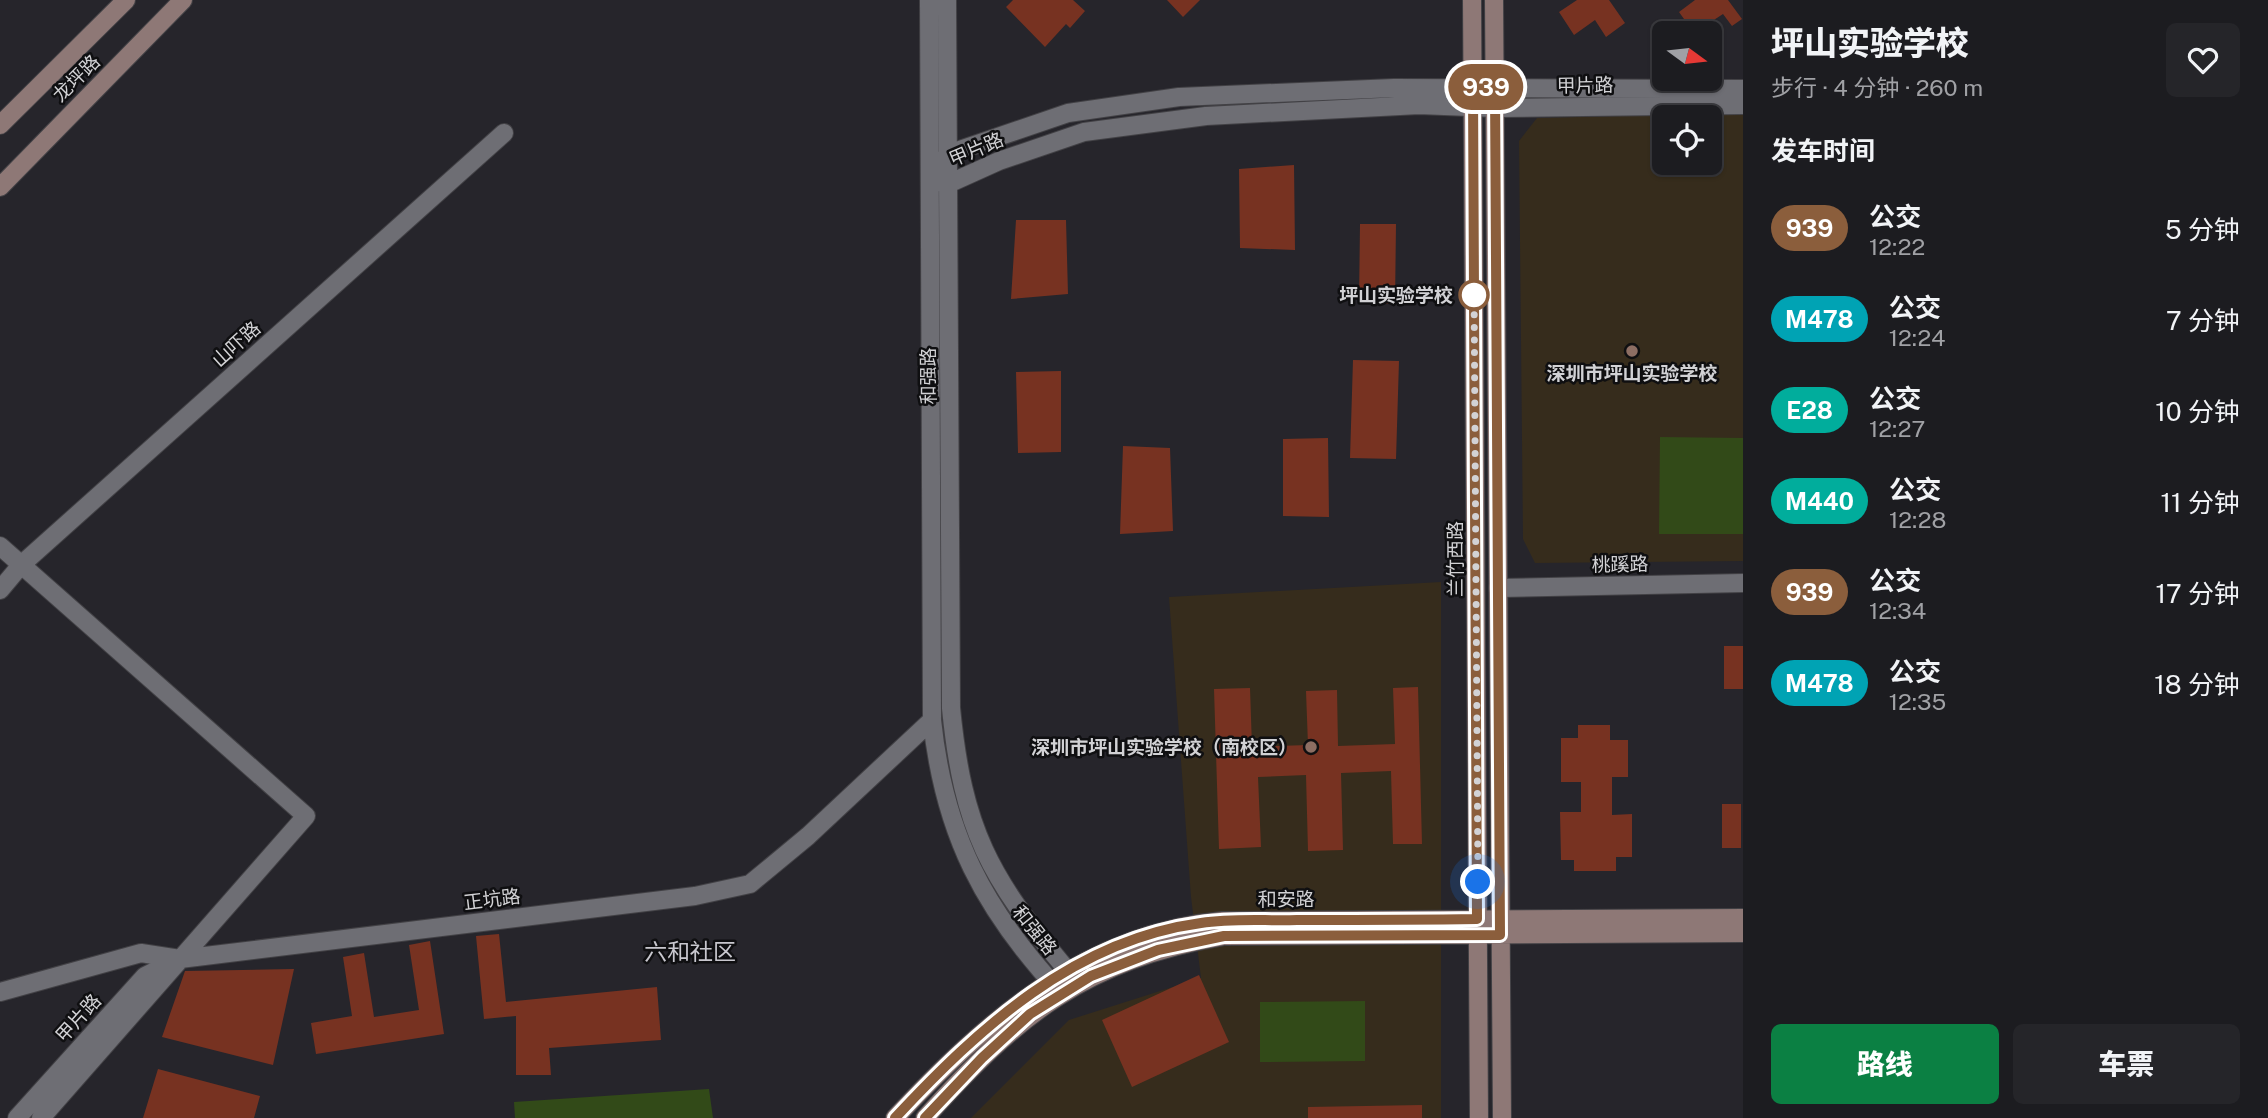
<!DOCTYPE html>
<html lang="zh">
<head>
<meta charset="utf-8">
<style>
	:root { --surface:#1c1c20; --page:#252529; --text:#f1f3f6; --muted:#a0a1a5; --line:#3a3a3e; --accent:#0b8043 }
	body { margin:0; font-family:"Public Sans","Noto Sans SC",sans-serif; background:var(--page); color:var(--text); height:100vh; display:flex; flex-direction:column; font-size:26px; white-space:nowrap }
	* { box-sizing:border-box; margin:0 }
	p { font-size:23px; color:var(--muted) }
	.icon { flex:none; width:38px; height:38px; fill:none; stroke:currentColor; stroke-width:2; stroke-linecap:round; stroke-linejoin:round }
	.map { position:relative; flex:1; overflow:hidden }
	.details { display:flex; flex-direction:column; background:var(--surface); width:525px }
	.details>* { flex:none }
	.badge { padding:0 14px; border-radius:23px; font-size:24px; line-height:46px }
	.needle { width:46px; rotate:105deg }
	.controls { position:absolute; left:1652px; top:21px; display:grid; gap:14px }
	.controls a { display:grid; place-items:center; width:70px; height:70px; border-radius:10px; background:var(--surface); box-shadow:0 2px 5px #0004,0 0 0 2px var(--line); font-size:35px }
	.you { position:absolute; width:35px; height:35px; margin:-18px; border:5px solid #fff; border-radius:50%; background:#1a73e8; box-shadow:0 0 0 10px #1a73e833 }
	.map>.badge { position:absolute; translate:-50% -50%; box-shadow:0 0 0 4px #fff }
	h2 { padding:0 28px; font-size:26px; line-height:63px }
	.round { display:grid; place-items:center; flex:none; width:74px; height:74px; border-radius:10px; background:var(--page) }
	.summary { display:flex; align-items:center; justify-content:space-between; height:119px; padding:0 28px }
	h1 { font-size:33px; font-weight:800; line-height:52px }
	.action { display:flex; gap:14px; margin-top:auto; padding:14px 28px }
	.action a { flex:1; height:80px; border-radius:10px; background:var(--accent); color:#fff; font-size:28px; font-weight:800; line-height:80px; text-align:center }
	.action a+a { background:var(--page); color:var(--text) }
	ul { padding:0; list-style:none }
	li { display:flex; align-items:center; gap:21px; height:91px; padding:0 28px }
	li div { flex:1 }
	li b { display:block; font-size:26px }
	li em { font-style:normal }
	li .badge { min-width:77px; font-weight:700; text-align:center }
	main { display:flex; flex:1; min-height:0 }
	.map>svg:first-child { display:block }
	.education { fill:#362c1c; fill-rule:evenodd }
	.green { fill:#324a18 }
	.building { fill:#773221 }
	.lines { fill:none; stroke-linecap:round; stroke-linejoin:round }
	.street-casing { stroke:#424145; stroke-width:20 }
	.secondary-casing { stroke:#424145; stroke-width:20 }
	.street { stroke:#6e6e74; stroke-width:18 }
	.secondary { stroke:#8e7876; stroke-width:18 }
	.line-casing { stroke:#fff; stroke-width:16 }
	.line { stroke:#8b5e3c; stroke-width:10 }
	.walk { stroke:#d2d2d5; stroke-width:7; stroke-dasharray:0 12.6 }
	.stop-dot { fill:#fff; stroke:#8b5e3c; stroke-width:3.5 }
	.education-dot { fill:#8d6e63; stroke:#0f0f11; stroke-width:2.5 }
	.labels { text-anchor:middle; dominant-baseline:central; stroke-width:5; stroke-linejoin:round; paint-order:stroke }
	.street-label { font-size:19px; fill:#d2d2d5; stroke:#0f0f11 }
	.stop-label { font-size:19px; font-weight:bold; fill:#d2d2d5; stroke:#0f0f11; text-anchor:end }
	.poi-label { font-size:19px; font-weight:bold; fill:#d2d2d5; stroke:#0f0f11 }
	.quarter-label { font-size:23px; fill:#c8c7ce; stroke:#0f0f11 }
</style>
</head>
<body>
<main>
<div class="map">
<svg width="1743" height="1118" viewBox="0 0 1743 1118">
	<rect width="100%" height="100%" fill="#26252b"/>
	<!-- education -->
	<path class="education" d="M1743 113V561L1535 563 1523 539 1519 141 1537 118ZM1664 117H1710V163H1664Z
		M1441 582V1118H971L1069 1020 1201 978 1191 897 1169 597Z"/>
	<!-- green -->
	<path class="green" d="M1660 437 1743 438V534H1659Z
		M1365 1001V1061L1260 1062V1002Z
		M709 1089 713 1118H515L514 1102Z"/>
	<!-- building -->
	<path class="building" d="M1013 0H1073L1085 11 1070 28 1066 24 1045 47 1006 7Z
		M1167 0H1200L1183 17Z
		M1577 0H1609L1625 23 1606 37 1595 20 1574 35 1559 12Z
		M1695 0H1728L1742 19 1732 26 1723 14 1694 33 1679 12Z
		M1294 165 1295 250 1240 248 1239 169Z
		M1016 220H1066L1068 294 1011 299Z
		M1360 224H1396L1395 304 1359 303Z
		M1353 360 1399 361 1396 459 1350 458Z
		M1061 371V452L1018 453 1016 372Z
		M1328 438 1329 517 1283 516V439Z
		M1123 446 1170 448 1173 531 1120 534Z
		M1724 646H1743V689H1724Z
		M1418 687 1422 844H1393L1391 771 1341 773 1343 850 1308 851 1306 775 1258 777 1261 847 1219 849 1214 689 1250 688 1252 747 1308 745 1306 691 1337 690 1338 746 1395 744 1393 688Z
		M1578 725H1610V740H1628V777H1612V815L1632 814V857H1616V871H1574V860H1561L1560 812H1581V782H1561V738H1578Z
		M1722 804H1741V848H1722Z
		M499 934 506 1002 657 987 661 1040 549 1048 551 1075H516V1016L484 1019 476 936Z
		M430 941 444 1034 316 1054 311 1023 352 1016 343 957 364 953 374 1017 419 1010 409 945Z
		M294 969 273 1065 162 1037 185 971Z
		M1199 975 1229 1042 1132 1087 1102 1020Z
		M158 1069 260 1096 254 1118H143Z
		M1422 1105V1118H1308V1107Z"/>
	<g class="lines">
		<defs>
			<path id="street" d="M929 0 932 720C944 834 984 910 1061 993
				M947 0 951 708C963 830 989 877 1067 970L1063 986
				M1743 89 1394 88 1179 97 1068 113 948 154 930 180 948 184 999 161 1084 132 1206 116 1419 105 1495 108 1743 105
				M0 546 306 816 41 1118
				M1498 588 1743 583
				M0 590 21 565 504 133
				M0 992 141 953 180 959 695 896 750 884 808 836 932 720
				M17 1118 145 976 173 962"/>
			<path id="secondary" d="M1472 0 1479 1118
				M1494 0 1502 1118
				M0 125 126 0
				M0 187 183 0
				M895 1118C985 1022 1085 933 1222 921L1743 918
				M925 1118C1019 1014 1083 961 1224 936L1743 933"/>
		</defs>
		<!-- street casing -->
		<use href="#street" class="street-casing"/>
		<!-- secondary casing -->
		<use href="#secondary" class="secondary-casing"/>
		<!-- street -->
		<use href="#street" class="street"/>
		<!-- secondary -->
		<use href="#secondary" class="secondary"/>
	</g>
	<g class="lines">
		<defs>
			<path id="line" d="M895 1118C979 1028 1074 940 1201 923 1233 918 1265 921 1297 920 1357 920 1417 920 1477 919L1473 88 1495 87 1500 935 1224 936 1158 950 1091 976 1030 1014 982 1058 925 1118"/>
		</defs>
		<!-- line casing -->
		<use href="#line" class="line-casing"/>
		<!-- line -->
		<use href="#line" class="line"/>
		<!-- walk -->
		<path class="walk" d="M1474 295V286L1478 882"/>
	</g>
	<!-- markers -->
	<circle class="stop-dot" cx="1474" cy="295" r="14"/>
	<g class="education-dot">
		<circle cx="1632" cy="351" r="7"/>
		<circle cx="1311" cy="747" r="7"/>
	</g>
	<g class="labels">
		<!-- street labels -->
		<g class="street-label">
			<text transform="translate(76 78) rotate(-45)">龙坪路</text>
			<text transform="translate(1585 85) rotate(-1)">甲片路</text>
			<text transform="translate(976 149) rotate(-23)">甲片路</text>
			<text transform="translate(236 344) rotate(-42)">山吓路</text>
			<text transform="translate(928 376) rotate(-90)">和强路</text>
			<text transform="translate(1455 559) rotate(-90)">兰竹西路</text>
			<text transform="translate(1620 564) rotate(-1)">桃蹊路</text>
			<text transform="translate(492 899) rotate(-7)">正坑路</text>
			<text x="1286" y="899">和安路</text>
			<text transform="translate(1035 930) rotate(51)">和强路</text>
			<text transform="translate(78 1018) rotate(-48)">甲片路</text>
		</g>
		<!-- stop labels -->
		<g class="stop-label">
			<text x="1453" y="295">坪山实验学校</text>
		</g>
		<!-- poi labels -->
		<g class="poi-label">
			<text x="1632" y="373">深圳市坪山实验学校</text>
			<text x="1297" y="747" text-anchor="end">深圳市坪山实验学校（南校区）</text>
		</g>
		<!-- quarter labels -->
		<g class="quarter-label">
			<text x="690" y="951">六和社区</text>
		</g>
	</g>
</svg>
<div class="controls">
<a><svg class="needle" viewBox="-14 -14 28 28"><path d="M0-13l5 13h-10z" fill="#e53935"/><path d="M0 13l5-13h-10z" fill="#a0a1a5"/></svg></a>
<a><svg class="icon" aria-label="locate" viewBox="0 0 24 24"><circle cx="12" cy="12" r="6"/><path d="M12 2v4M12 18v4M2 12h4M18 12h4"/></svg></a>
</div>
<div class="you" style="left:1478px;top:882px"></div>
<b class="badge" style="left:1486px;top:87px;background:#8b5e3c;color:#fff">939</b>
</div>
<section class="details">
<div class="summary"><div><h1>坪山实验学校</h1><p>步行 · 4 分钟 · 260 m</p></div><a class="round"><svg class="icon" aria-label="heart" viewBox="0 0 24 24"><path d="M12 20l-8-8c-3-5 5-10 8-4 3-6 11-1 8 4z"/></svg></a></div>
<h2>发车时间</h2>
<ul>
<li><span class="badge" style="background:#8b5e3c;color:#fff">939</span><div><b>公交</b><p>12:22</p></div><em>5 分钟</em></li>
<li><span class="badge" style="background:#00a3b4;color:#fff">M478</span><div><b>公交</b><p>12:24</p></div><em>7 分钟</em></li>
<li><span class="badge" style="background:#01ad9c;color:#fff">E28</span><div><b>公交</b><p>12:27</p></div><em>10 分钟</em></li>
<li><span class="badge" style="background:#01ad9c;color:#fff">M440</span><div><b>公交</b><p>12:28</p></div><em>11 分钟</em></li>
<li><span class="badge" style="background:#8b5e3c;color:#fff">939</span><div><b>公交</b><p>12:34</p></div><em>17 分钟</em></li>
<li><span class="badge" style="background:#00a3b4;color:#fff">M478</span><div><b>公交</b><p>12:35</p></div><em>18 分钟</em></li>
</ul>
<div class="action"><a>路线</a><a>车票</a></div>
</section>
</main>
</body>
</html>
